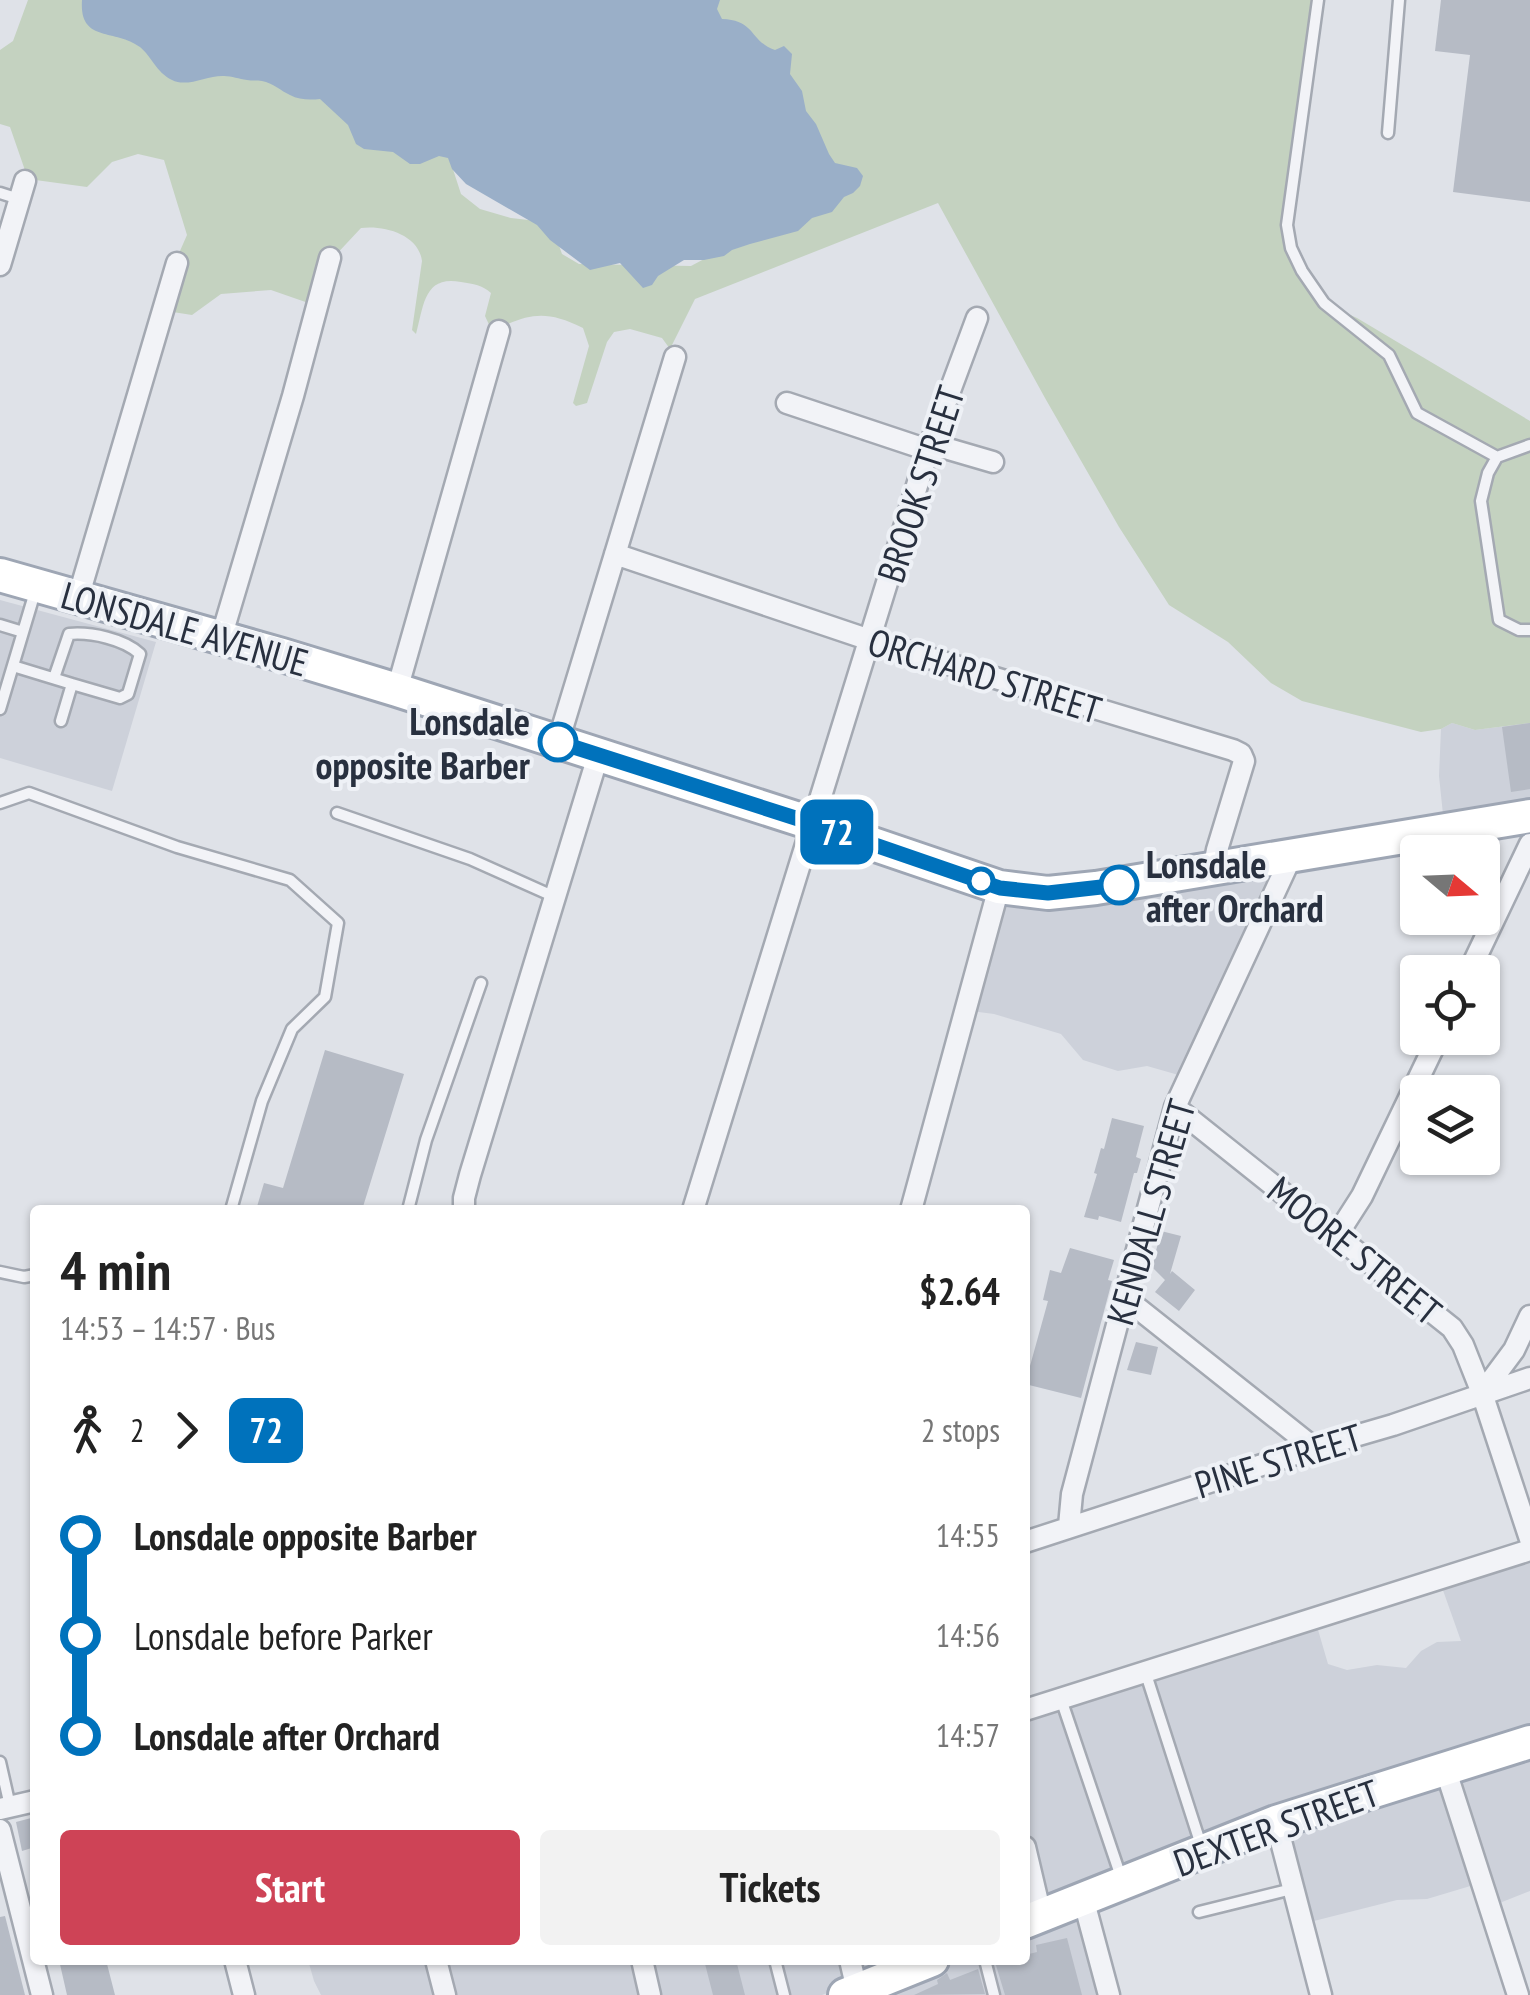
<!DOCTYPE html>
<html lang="en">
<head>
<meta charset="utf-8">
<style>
	:root { --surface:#fff; --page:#f2f2f2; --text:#222; --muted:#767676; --accent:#ce4356 }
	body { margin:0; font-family:"PT Sans Narrow",sans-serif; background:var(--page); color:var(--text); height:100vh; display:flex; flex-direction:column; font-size:38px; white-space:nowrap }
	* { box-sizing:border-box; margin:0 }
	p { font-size:32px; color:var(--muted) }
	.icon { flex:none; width:55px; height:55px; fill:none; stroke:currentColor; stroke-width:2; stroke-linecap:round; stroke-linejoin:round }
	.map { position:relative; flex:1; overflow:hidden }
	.drawer { position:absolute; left:30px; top:1205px; width:1000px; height:760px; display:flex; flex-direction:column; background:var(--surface); border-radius:10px; box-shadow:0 2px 8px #0004 }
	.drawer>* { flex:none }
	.badge { padding:0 20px; border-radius:15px; font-size:35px; line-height:65px }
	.needle { width:65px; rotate:109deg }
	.controls { position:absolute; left:1400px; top:835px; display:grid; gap:20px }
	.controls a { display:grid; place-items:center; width:100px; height:100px; border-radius:10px; background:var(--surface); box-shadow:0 2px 8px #0004; font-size:50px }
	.map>.badge { position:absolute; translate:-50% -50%; box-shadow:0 0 0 5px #fff }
	.legs { display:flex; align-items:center; gap:15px; height:110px; padding:0 30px; font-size:32px }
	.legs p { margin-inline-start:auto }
	.headline { display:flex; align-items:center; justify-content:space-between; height:170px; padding:0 30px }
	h1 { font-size:55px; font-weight:700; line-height:75px }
	.primary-button { display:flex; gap:20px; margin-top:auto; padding:20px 30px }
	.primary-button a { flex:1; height:115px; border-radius:10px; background:var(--accent); color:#fff; font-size:40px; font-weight:700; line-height:115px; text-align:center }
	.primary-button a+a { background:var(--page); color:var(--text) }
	ul { padding:0 30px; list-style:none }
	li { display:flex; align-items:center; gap:35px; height:100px; font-size:38px }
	li i { display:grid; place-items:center; width:15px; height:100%; margin:0 12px; background:currentColor }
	li i::after { content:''; width:25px; height:25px; margin:-12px; border:8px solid; border-radius:50%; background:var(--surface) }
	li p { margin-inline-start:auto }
	li:first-child i { background:linear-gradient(#0000 50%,currentColor 0) }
	li:last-child i { background:linear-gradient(currentColor 50%,#0000 0) }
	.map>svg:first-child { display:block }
	.built { fill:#cdd1da }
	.green { fill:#c4d2c0 }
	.water { fill:#9aafc8 }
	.building { fill:#b6bbc5 }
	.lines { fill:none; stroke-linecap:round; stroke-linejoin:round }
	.lane-casing { stroke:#a4a9b2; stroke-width:15 }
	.street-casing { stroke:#a4a9b2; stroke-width:25 }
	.primary-casing { stroke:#9ea6b4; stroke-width:38 }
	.lane { stroke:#f2f3f7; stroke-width:10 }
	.street { stroke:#f2f3f7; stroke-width:20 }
	.primary { stroke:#fff; stroke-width:32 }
	.line-1-casing { stroke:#fff; stroke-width:22 }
	.line-1 { stroke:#0072bc; stroke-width:15 }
	.stop-1-dot { fill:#fff; stroke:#0072bc; stroke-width:5 }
	.labels { text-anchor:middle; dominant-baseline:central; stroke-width:8; stroke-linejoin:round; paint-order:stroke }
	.street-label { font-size:38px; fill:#28303f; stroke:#eef1f6 }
	.stop-label { font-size:38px; font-weight:bold; fill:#28303f; stroke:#eef1f6; text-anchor:end }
</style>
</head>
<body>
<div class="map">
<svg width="1530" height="1995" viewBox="0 0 1530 1995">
	<rect width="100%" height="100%" fill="#dfe2e8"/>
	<!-- built -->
	<path class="built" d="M0 600 156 642 112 791 0 758Z
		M1452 723 1475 730 1530 723V817L1444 824 1439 776 1441 729Z
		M1286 854 1182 1076 1147 1066 1118 1071 1083 1060 1061 1034 994 1014 963 1010 992 896Z
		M1530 1546V1891L1487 1908 1477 1884 1427 1899 1397 1900 1302 1924 1274 1828 1076 1897 1100 1995H886L859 1981 822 1995H321L314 1981 308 1960H1025V1709L1314 1616 1328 1664 1347 1670 1377 1665 1406 1668 1421 1651 1437 1642 1461 1641 1439 1579Z"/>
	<!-- green -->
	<path class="green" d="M28 0H244L448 154 461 194 480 209 511 218 537 221 556 237 562 254 579 264 691 266 706 258 632 0H1318L1287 225 1291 247 1324 303 1357 318 1530 421V723L1475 730 1452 723 1441 729 1421 732 1302 701 1271 683 1228 642 1169 605 1119 527 1045 398 938 203 695 299 670 349 662 338 630 329 614 332 607 342 587 403 576 406 573 403 589 346 583 328C544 309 529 314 492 331L485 316 491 293C482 285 474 284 461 282 424 275 424 305 416 334L412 330 422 261C419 235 385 225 361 228L332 259 317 306 271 290 221 294 192 315 160 310 176 260 187 235 164 160 138 154 112 162 87 187 28 179 10 127 0 124V50L13 41Z"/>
	<!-- water -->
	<path class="water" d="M82 0H720L717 9 722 19C756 20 749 41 775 50L784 46 792 54 790 74 802 91 806 111 816 124 829 154 835 163 857 168 863 176 860 186 853 193 844 197 832 212 812 218 798 231 750 244 732 250 724 256 704 260H684L658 276 652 285 643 288 620 263 590 270 550 240 537 225 466 184 452 169 448 158 439 156 420 164H410L393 152 364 149 356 144 348 125 320 99C310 100 299 100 290 95 281 91 273 83 262 81 257 80 252 81 247 80 239 79 232 76 224 76 208 75 187 88 172 80 156 72 152 57 140 47 114 28 79 43 82 0Z"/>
	<!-- building -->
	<path class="building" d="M1441 0H1530V202L1453 192 1470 55 1435 51Z
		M1530 723V789L1511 792 1502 727Z
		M325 1050 404 1074 362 1210H256L264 1183 283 1188Z
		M1112 1118 1144 1126 1136 1157 1141 1159 1137 1173H1134L1121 1222 1099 1216 1098 1220 1084 1217 1097 1174 1094 1173 1101 1148 1104 1149Z
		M1161 1231 1181 1236 1170 1274 1172 1271 1195 1290 1179 1311 1155 1292 1165 1280 1152 1267Z
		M1070 1248 1114 1260 1108 1280 1112 1281 1081 1398 1025 1384 1048 1301 1043 1300 1050 1270 1061 1273Z
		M1136 1342 1158 1347 1151 1375 1127 1370Z
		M35 1817V1847L22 1851 16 1822Z
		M5 1916 25 1995H0V1917Z
		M1067 1938 1082 1995H1005L995 1962 1025 1960V1955L1037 1952 1036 1945Z
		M59 1960H106L115 1995H67Z
		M704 1960H736L745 1995H713Z
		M978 1969 985 1994 914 1995 938 1984 937 1980 947 1973 950 1980Z"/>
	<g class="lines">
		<defs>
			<path id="lane" d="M1318 0 1287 225 1291 248 1302 271 1324 303 1389 355 1417 413 1497 457
				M1388 133 1399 0
				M0 193 19 199
				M1530 445 1497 457 1488 473 1481 501 1499 620 1519 630H1530
				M0 625 23 632
				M13 666 72 684 61 721
				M54 678 69 634C91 632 124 639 140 654L128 694 120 698 72 684
				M0 709 35 592
				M0 803 29 793 177 847 290 880 338 923 325 997 292 1029 262 1101 231 1210
				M337 813 470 859 555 897
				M408 1210 426 1140 481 983
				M0 1272 24 1277 35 1275
				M1145 1671 1201 1845
				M1061 1699 1121 1877
				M0 1762 10 1806
				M1199 1912 1292 1889
				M775 1960 784 1995
				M985 1960 994 1995"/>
			<path id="street" d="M0 265 25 181
				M787 403 928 450 945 448 993 462
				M615 554 870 640 1233 750 1241 754 1244 761 1217 850 1213 870
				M78 598 177 263
				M221 638 293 396 330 258
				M397 690 499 331
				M558 742 675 357
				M1469 972 1530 844
				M1175 1107 1452 1328 1463 1345 1482 1393 1530 1539
				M464 1210V1198L470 1175 598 756
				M693 1210 928 450 977 318
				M911 1210 999 887
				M1337 1235 1362 1196 1438 1038
				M1125 1298 1314 1448
				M1482 1393 1514 1350 1530 1316
				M1069 1526 1072 1494 1175 1107 1292 855
				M1025 1542 1314 1448 1393 1425 1530 1378
				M1025 1710 1530 1550
				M1445 1768 1518 1995
				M0 1809 35 1801
				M1276 1822 1321 1995
				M0 1830 42 1995
				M1025 1847 1041 1915
				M1083 1898 1109 1995
				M235 1960 244 1995
				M436 1960 445 1995
				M642 1960 650 1995
				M850 1960 857 1990"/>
			<path id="primary" d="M0 575 282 655 397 690 811 823 999 887 1048 893 1096 888 1530 816
				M1025 1922 1276 1822 1530 1742
				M845 1995 932 1960"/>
		</defs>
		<!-- lane casing -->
		<use href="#lane" class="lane-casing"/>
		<!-- street casing -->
		<use href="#street" class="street-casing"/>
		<!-- primary casing -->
		<use href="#primary" class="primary-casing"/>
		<!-- lane -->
		<use href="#lane" class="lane"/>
		<!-- street -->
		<use href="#street" class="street"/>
		<!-- primary -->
		<use href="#primary" class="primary"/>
	</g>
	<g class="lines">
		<defs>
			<path id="line-1" d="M558 742 811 823 1000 888 1048 893 1119 885"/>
		</defs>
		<!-- line-1 casing -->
		<use href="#line-1" class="line-1-casing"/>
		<!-- line-1 -->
		<use href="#line-1" class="line-1"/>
	</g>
	<!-- markers -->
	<g class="stop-1-dot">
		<circle cx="558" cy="742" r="18"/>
		<circle cx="981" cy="881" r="12"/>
		<circle cx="1119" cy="885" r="18"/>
	</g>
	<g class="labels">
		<!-- street labels -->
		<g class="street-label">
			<text transform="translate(920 484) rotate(-72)">BROOK STREET</text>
			<text transform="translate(185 628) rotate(16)">LONSDALE AVENUE</text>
			<text transform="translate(985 675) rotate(17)">ORCHARD STREET</text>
			<text transform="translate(1150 1212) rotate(-74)">KENDALL STREET</text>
			<text transform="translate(1355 1250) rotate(39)">MOORE STREET</text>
			<text transform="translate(1278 1460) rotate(-17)">PINE STREET</text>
			<text transform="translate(1276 1827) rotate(-20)">DEXTER STREET</text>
		</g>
		<!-- stop labels -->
		<g class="stop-label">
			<text x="530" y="720">Lonsdale<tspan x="530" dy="44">opposite Barber</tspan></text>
			<text x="1146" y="863" text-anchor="start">Lonsdale<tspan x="1146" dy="44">after Orchard</tspan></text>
		</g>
	</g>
</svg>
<div class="controls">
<a><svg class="needle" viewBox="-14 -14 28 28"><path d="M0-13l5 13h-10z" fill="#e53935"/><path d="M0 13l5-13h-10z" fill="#767676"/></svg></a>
<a><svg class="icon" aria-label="locate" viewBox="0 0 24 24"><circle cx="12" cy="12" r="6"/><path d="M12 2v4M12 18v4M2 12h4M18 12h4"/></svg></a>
<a><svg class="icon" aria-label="layers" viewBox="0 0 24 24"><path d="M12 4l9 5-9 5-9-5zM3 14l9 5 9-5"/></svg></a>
</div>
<b class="badge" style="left:837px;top:832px;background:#0072bc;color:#fff">72</b>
<section class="drawer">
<div class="headline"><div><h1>4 min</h1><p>14:53 – 14:57 · Bus</p></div><b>$2.64</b></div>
<div class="legs"><svg class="icon" aria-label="walk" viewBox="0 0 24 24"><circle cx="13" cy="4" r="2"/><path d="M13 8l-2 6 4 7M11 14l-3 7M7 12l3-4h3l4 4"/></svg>2<svg class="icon" aria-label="forward" viewBox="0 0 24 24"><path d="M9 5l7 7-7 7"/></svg><b class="badge" style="background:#0072bc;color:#fff">72</b><p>2 stops</p></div>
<ul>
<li><i style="color:#0072bc"></i><b>Lonsdale opposite Barber</b><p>14:55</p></li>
<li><i style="color:#0072bc"></i><span>Lonsdale before Parker</span><p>14:56</p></li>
<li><i style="color:#0072bc"></i><b>Lonsdale after Orchard</b><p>14:57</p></li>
</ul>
<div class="primary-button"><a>Start</a><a>Tickets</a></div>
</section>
</div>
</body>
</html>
